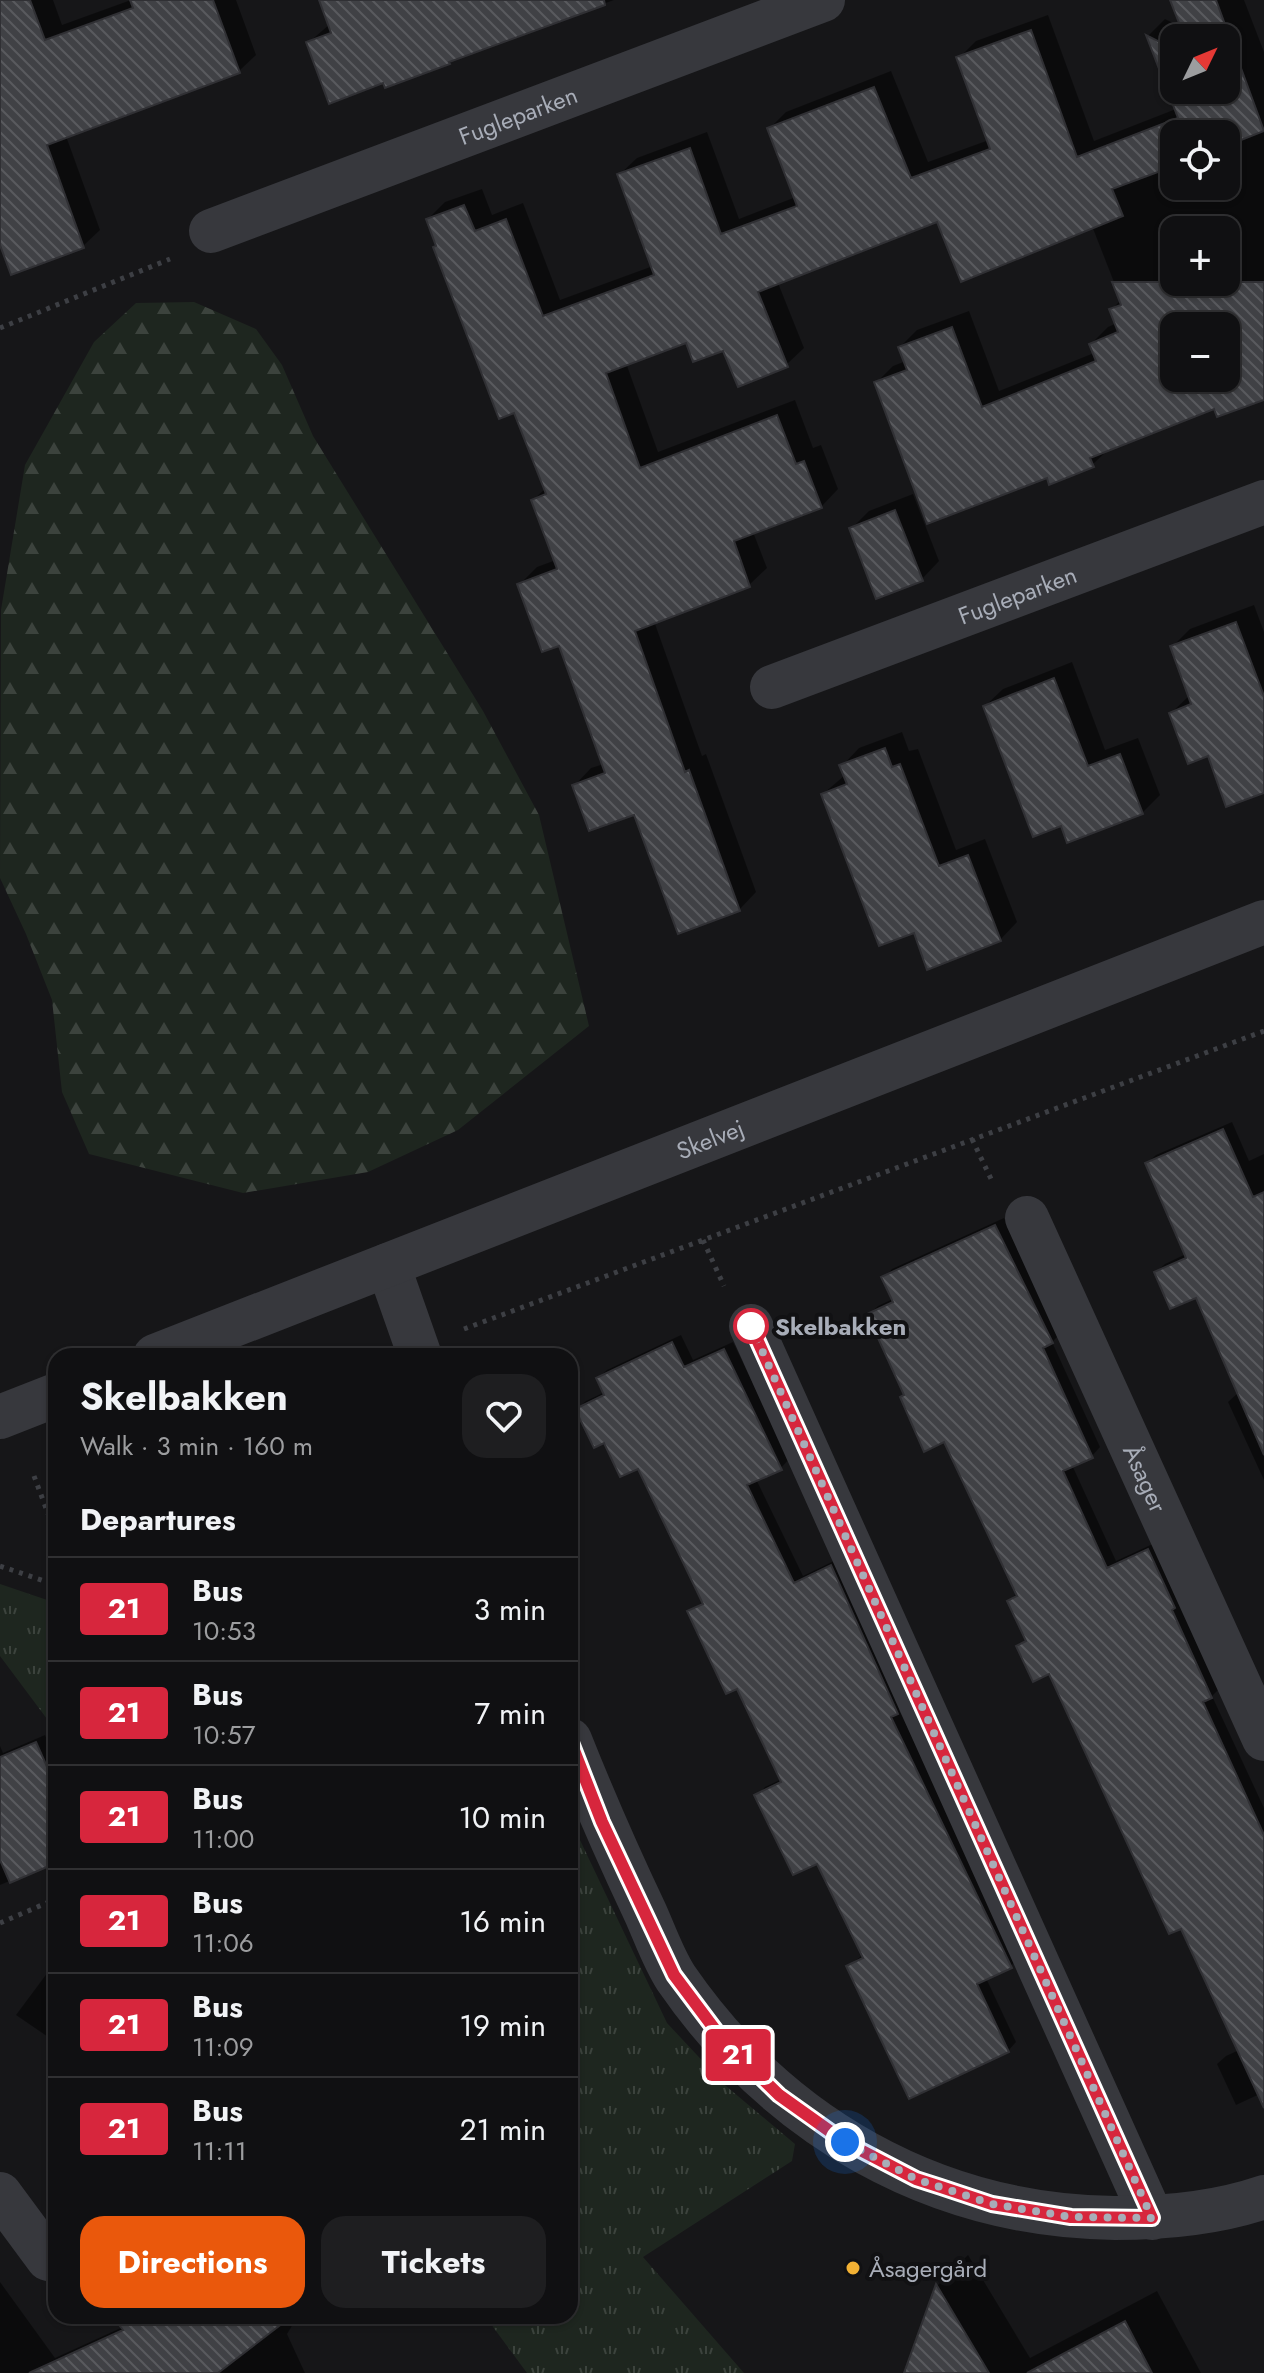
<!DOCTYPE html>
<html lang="en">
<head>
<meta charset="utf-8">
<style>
	:root { --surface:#101012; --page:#1e1e20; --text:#f1f3f6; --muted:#9c9d9f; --line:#303032; --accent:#ea580c }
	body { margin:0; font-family:Jost,sans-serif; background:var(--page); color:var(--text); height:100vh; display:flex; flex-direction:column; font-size:30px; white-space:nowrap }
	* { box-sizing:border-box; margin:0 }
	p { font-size:26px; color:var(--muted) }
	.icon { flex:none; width:44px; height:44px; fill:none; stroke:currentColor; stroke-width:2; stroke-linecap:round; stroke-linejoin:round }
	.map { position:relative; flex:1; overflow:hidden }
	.sheet { position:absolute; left:48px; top:1348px; width:530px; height:976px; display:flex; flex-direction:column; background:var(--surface); border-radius:24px; box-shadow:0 2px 6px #0004,0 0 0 2px var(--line) }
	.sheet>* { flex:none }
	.badge { padding:0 16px; border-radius:6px; font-size:28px; line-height:52px }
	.needle { width:52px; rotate:47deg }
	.tools { position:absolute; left:1160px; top:24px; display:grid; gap:16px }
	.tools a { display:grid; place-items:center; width:80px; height:80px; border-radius:16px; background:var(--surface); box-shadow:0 2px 6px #0004,0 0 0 2px var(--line); font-size:40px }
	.you { position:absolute; width:40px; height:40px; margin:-20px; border:6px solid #fff; border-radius:50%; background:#1a73e8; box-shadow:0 0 0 12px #1a73e833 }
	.map>.badge { position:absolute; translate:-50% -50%; box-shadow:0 0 0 4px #fff }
	h2 { padding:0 32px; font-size:30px; line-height:72px }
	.round { display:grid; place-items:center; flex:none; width:84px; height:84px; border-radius:24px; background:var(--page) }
	.head { display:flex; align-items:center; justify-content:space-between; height:136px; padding:0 32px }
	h1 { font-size:38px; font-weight:700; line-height:60px }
	.button { display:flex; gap:16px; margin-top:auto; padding:16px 32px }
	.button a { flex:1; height:92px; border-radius:24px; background:var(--accent); color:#fff; font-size:32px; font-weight:700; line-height:92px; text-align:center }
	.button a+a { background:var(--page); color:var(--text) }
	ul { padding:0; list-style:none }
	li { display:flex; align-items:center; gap:24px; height:104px; padding:0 32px; border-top:2px solid var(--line) }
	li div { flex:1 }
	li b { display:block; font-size:30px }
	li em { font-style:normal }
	li .badge { min-width:88px; font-weight:700; text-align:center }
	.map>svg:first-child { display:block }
	.grass { fill:url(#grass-tufts) }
	.forest { fill:url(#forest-firs) }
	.shadow { fill:#0007; fill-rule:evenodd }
	.building { fill:url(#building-back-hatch); stroke:#303034; stroke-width:2; fill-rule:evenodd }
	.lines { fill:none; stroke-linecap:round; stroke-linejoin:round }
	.path { stroke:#3d3f44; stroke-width:5; stroke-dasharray:4 6; stroke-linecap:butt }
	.minor { stroke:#37383d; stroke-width:44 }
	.line-casing { stroke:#fff; stroke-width:18 }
	.line { stroke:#d7263d; stroke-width:12 }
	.walk { stroke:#a8adb8; stroke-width:8; stroke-dasharray:0 14.4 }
	.stop-dot { fill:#fff; stroke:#d7263d; stroke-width:4 }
	.poi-dot { fill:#f2b134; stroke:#111113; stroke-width:3 }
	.labels { text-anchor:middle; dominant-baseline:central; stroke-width:8; stroke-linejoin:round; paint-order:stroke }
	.street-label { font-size:24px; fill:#a8adb8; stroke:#111113 }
	.stop-label { font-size:24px; font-weight:bold; fill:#a8adb8; stroke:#111113; text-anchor:start }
	.poi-label { font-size:24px; fill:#a8adb8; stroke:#111113; text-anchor:start }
</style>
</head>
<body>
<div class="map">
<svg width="1264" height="2373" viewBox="0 0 1264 2373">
	<defs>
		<pattern id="grass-tufts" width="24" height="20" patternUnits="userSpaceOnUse" patternTransform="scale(2)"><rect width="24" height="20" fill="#1e261f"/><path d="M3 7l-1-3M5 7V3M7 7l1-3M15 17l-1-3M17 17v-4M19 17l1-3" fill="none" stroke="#3c433d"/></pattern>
		<pattern id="forest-firs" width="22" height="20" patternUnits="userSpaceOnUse" patternTransform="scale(2)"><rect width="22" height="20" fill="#1e261f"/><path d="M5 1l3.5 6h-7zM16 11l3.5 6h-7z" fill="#3c433d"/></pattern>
		<pattern id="building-back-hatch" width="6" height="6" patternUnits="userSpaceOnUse" patternTransform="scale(2)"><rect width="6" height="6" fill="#404145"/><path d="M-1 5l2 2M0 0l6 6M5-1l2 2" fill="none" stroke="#595a5e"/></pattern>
	</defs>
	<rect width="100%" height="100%" fill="#161618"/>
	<!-- grass -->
	<path class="grass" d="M0 1584 56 1603V1731L0 1656Z
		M579 1838 667 2023 726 2086 795 2144 792 2161 643 2257 744 2373H527L485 2316H570V1839Z"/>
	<!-- forest -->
	<path class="forest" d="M194 302 256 329 282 365 313 436 483 711 539 815 589 1026 458 1130 368 1172 243 1193 89 1154 62 1092 52 1000 26 934 0 878 1 610 25 465 94 342 136 303Z"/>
	<!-- shadow -->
	<path class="shadow" d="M0 0H53L62 25 131 0H236L256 55 239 71 66 136 100 230 83 246 0 239Z
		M321 0H614L453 58 449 63 384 81 308 43 330 24Z
		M1172 0H1244L1264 52V397L1215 406 1109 449 1092 465 1048 476 876 383 893 366 906 361 900 347 917 330 969 311 999 391 1094 353 1091 344 1108 327 1117 323 1111 310 1121 300 1092 226 938 219 778 283 804 348 786 365 687 340 626 363 658 452 795 400 813 448 821 445 838 489 821 507 753 532 767 568 749 585 654 621 702 756 706 754 756 892 739 910 635 813 574 786 591 768 604 764 560 643 520 584 537 567 556 560 533 500 546 488 515 411 438 245 428 219 445 202 482 189 492 215 523 203 560 300 653 266 619 175 637 158 707 132 739 219 796 197 769 129 786 112 891 71 928 162 989 140 959 58 976 41 1048 15 1094 141 1176 109 1148 36 1165 19 1183 28ZM1174 38H1226V90H1174ZM1174 134H1226V186H1174ZM1174 230H1226V282H1174ZM1174 326H1226V378H1174Z
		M913 494 939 561 922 579 851 529 869 511Z
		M1254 605 1264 632V790L1209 753 1171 713 1190 695 1172 647 1190 629Z
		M1072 662 1105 750 1138 738 1160 795 1142 813 1062 824 985 706 1003 689Z
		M902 732 909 751 918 749 956 850 985 839 1017 922 1000 940 915 930 823 794 845 775 842 766 859 748Z
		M1232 1122 1249 1161 1264 1154V1480L1228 1402 1239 1392 1197 1295 1156 1272 1165 1264 1186 1254 1147 1163 1156 1155Z
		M1004 1218 1061 1333 1052 1342 1100 1447 1092 1456 1072 1465 1116 1561 1157 1542 1220 1688 1212 1696 1264 1808V2092L1236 2105 1217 2064 1226 2056 1239 2050 1182 1926 1050 1672 1019 1646 1027 1638 1009 1601 1017 1593 945 1440 906 1394 869 1314 878 1306 893 1299 884 1278 892 1269Z
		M681 1335 693 1360 733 1342 789 1459 781 1468 756 1479 803 1576 840 1558 905 1704 899 1710 1019 1957 1011 1966 986 1978 1016 2042 1008 2051 848 1966 863 1955 818 1861 757 1796 765 1787 782 1779 738 1686 690 1612 704 1601 639 1466 605 1440 577 1409 586 1401 605 1392 598 1378 607 1370Z
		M45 1735 56 1760V1871L49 1874 45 1866 0 1885V1746L3 1753Z
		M48 1972 56 1977V2045L54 2041 16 2015Z
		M968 2255 1030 2358 1157 2291 1201 2373H906L937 2286Z
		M0 2282 55 2358 123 2327 120 2316H298L287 2334 305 2373H0Z"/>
	<!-- building -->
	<path class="building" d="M0 0H30L45 40 133 8 130 0H213L240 73 47 145 84 248 11 275 0 245Z
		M319 0H604L605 5 449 62 450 64 385 88 383 83 329 104 306 42 331 33Z
		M1170 0H1216L1264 131 1226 146V134H1174V166L1112 189 1123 216 961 282 937 222 758 292 788 367 738 387 723 351 693 362 686 343 606 373 640 468 777 415 796 464 804 461 822 508 734 541 750 587 635 631 685 772 689 770 740 911 678 934 634 815 589 831 572 785 605 773 559 646 542 652 517 584 557 569 531 500 546 494 514 413 499 419 433 247 436 246 426 219 464 205 475 231 506 219 543 316 654 275 617 174 690 148 721 234 797 206 767 128 874 87 911 178 990 149 956 57 1031 30 1077 157 1178 118 1146 35 1174 49V90H1226V38H1185Z
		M1112 282H1264V400L1217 417 1214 409 1090 458 1094 467 1049 485 1047 478 927 524 874 382 907 370 898 347 952 327 982 407 1096 361 1089 344 1118 332 1109 309 1121 305ZM1174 326H1226V378H1174Z
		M895 510 923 581 876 599 849 528Z
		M1236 622 1264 696V793L1226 807 1208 756 1188 764 1169 713 1191 704 1170 646Z
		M1054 678 1088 766 1120 754 1143 814 1067 843 1061 826 1033 837 983 706Z
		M885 748 892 767 900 764 939 866 968 855 1001 941 927 970 914 933 879 946 821 794 847 784 839 765Z
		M1223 1129 1253 1197 1264 1192V1455L1196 1298 1170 1309 1154 1272 1186 1258 1145 1163Z
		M995 1225 1053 1343 1043 1348 1093 1458 1063 1471 1107 1568 1148 1549 1175 1608 1172 1610 1212 1698 1203 1702 1264 1835V2108L1181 1929 1169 1934 1049 1674 1033 1682 1016 1646 1026 1641 1007 1601 1017 1596 944 1442 924 1452 900 1397 904 1395 867 1314 893 1302 881 1277Z
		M672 1342 684 1367 724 1349 782 1470 747 1485 794 1583 831 1565 898 1714 891 1717 1012 1968 977 1984 1009 2052 909 2099 846 1966 863 1958 817 1864 793 1875 754 1795 781 1782 737 1689 726 1694 687 1611 703 1604 638 1469 620 1477 604 1443 594 1448 575 1409 604 1395 596 1378Z
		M36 1742 56 1787V1863L10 1883 0 1860V1757Z
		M936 2284 989 2373H904Z
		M112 2316H292L218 2373H29L123 2330Z
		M1125 2321 1152 2373H1027Z"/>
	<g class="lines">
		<!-- path -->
		<path class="path" d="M0 328 170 259
			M972 1139 993 1183
			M703 1240 724 1286
			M464 1329 1264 1031
			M34 1476 56 1535
			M0 1566 56 1585
			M0 1923 56 1899"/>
		<!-- minor -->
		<g class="minor">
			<path id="s1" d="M211 231 823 0"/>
			<path id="s2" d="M772 687 1264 502"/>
			<path id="s3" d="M1027 1218 1264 1739"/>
			<path d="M388 1265 420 1356"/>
			<path d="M751 1326 1152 2218"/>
			<path id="s4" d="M155 1356 1264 922"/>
			<path d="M0 1417 56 1395"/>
			<path d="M570 1740C593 1798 618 1855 645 1912 655 1934 663 1958 676 1978 778 2126 934 2216 1115 2218 1164 2218 1217 2213 1264 2197"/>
			<path d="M0 2194 48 2259"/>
		</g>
	</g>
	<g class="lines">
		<defs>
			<path id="line" d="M570 1740 602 1822 674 1975 722 2039 779 2095 845 2142 916 2179 941 2187 992 2204 1071 2217 1152 2218 751 1326"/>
		</defs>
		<!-- line casing -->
		<use href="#line" class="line-casing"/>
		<!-- line -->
		<use href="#line" class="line"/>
		<!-- walk -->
		<path class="walk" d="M751 1326 1152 2218 1071 2217 992 2204 916 2179 845 2142"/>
	</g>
	<!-- markers -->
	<circle class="stop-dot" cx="751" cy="1326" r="16"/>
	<circle class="poi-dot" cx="853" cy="2268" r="8"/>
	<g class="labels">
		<!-- street labels -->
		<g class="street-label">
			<text stroke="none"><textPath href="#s1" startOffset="328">Fugleparken</textPath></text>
			<text stroke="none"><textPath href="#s2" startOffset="262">Fugleparken</textPath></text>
			<text stroke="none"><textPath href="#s4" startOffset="596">Skelvej</textPath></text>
			<text stroke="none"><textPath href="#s3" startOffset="286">Åsager</textPath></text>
		</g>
		<!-- stop labels -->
		<g class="stop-label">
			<text x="775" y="1326">Skelbakken</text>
		</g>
		<!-- poi labels -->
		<g class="poi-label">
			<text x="869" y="2268">Åsagergård</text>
		</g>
	</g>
</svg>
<div class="tools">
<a><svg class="needle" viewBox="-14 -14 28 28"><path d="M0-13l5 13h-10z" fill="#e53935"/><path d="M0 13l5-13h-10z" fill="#9c9d9f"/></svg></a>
<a><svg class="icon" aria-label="locate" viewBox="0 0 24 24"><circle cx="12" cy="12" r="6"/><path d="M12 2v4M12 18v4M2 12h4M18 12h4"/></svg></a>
<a>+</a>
<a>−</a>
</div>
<div class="you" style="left:845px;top:2142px"></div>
<b class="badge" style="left:738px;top:2055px;background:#d7263d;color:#fff">21</b>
<section class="sheet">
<div class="head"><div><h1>Skelbakken</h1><p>Walk · 3 min · 160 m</p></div><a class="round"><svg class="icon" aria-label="heart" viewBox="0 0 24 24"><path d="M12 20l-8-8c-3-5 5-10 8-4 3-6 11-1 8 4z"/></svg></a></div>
<h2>Departures</h2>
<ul>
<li><span class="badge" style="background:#d7263d;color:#fff">21</span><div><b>Bus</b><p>10:53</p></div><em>3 min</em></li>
<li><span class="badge" style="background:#d7263d;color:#fff">21</span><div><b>Bus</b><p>10:57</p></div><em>7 min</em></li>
<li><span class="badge" style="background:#d7263d;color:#fff">21</span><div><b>Bus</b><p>11:00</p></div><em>10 min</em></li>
<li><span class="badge" style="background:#d7263d;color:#fff">21</span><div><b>Bus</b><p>11:06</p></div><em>16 min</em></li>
<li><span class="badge" style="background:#d7263d;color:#fff">21</span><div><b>Bus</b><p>11:09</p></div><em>19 min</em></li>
<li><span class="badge" style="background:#d7263d;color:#fff">21</span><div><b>Bus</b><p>11:11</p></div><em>21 min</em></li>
</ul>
<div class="button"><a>Directions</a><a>Tickets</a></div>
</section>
</div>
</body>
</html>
